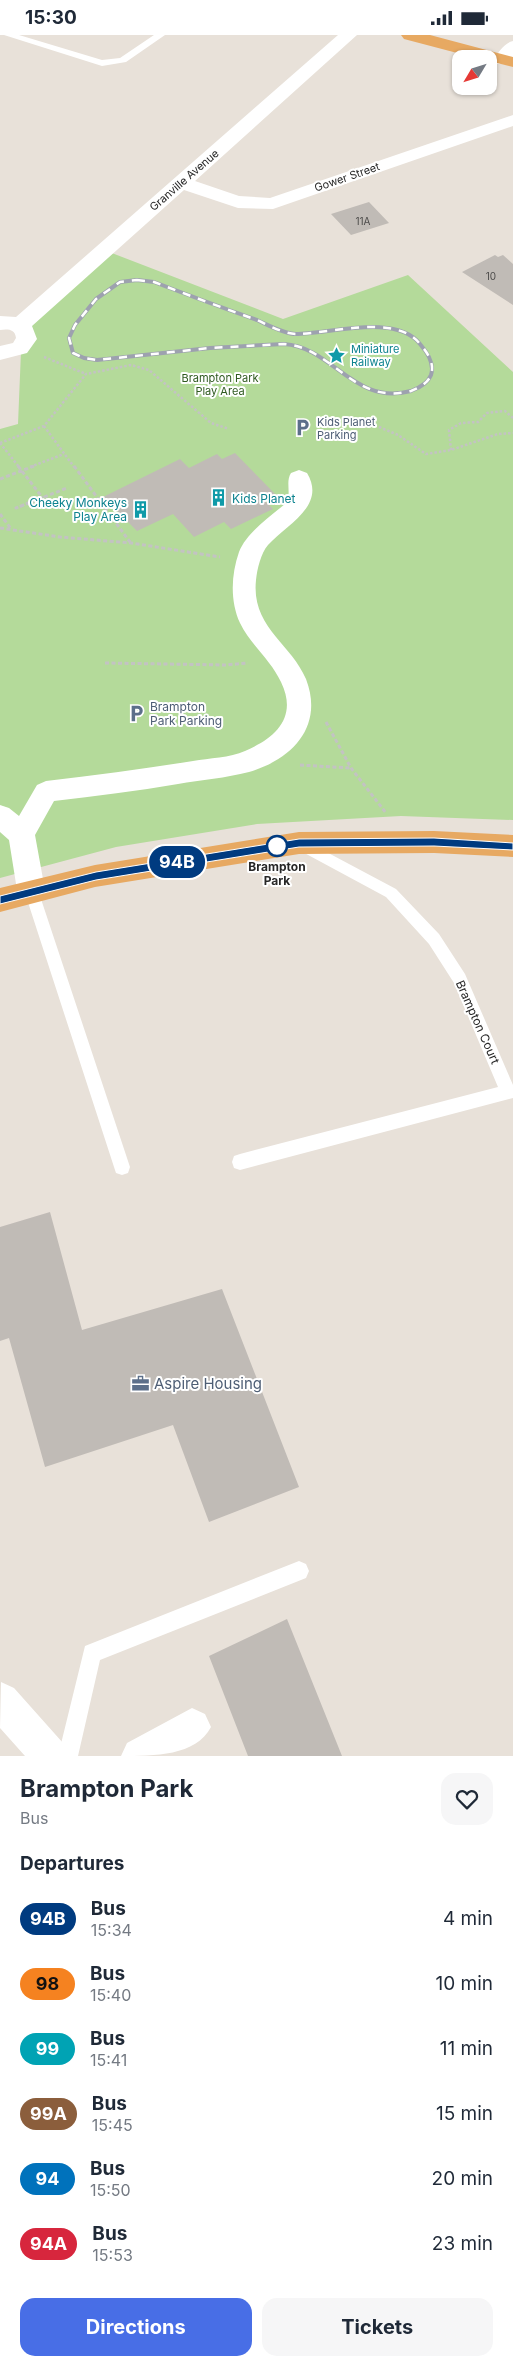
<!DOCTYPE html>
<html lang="en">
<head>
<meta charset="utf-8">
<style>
	:root { --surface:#fff; --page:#f6f6f7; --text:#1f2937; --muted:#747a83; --accent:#486ee6 }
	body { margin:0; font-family:Inter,sans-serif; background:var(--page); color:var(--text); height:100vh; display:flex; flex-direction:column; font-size:19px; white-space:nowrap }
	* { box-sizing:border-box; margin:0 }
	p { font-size:16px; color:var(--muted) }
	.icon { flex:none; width:28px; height:28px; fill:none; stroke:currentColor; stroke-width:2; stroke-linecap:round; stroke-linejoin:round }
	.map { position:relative; height:1721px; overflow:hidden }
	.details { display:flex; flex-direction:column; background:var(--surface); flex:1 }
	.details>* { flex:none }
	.badge { padding:0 10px; border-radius:16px; font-size:18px; line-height:32px }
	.needle { width:32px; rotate:232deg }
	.buttons { position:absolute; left:452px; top:15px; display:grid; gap:10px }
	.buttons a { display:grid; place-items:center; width:45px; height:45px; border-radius:10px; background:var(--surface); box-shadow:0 1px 4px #0004; font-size:25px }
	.map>.badge { position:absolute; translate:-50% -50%; box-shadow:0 0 0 2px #fff }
	h2 { padding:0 20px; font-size:19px; line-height:45px }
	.round { display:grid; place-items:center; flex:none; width:52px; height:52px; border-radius:15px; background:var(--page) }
	.summary { display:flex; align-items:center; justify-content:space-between; height:85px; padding:0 20px }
	h1 { font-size:24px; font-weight:700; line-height:38px }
	.button { display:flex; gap:10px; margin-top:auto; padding:10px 20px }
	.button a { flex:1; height:58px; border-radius:15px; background:var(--accent); color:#fff; font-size:20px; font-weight:700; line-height:58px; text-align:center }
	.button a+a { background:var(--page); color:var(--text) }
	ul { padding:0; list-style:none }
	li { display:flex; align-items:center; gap:15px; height:65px; padding:0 20px }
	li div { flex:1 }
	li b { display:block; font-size:19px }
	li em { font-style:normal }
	li .badge { min-width:55px; font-weight:700; text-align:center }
	.status { display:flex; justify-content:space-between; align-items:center; height:35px; padding:0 25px; background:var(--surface); direction:ltr }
	.status svg { height:14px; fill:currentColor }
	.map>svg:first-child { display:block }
	.green { fill:#b4da9a }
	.building { fill:#c0bbb6 }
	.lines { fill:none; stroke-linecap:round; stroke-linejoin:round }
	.path-far1 { stroke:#c3c3c3; stroke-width:2.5; stroke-dasharray:2.5 2; stroke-linecap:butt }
	.path { stroke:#c3c3c3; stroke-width:3; stroke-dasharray:4 2.5; stroke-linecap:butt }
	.service { fill:#fff; fill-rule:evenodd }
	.minor { fill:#fff; fill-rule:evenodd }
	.trunk { fill:#e7a962; fill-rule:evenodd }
	.rail-casing { stroke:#9da1af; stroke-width:4 }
	.rail { stroke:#fff; stroke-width:2.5; stroke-dasharray:8; stroke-linecap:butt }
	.line { fill:#003b80; stroke:#fff }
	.stop-dot { fill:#fff; stroke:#003b80; stroke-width:2.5 }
	.labels { text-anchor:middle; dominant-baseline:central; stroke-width:4; stroke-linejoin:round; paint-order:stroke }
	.number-label { font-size:10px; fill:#4d4c4b }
	.far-street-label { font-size:11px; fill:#272727; stroke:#fff }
	.far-culture-label { font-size:11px; fill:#0d838f; stroke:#fff; text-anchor:start }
	.far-park-label { font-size:11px; fill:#2f5a20; stroke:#fff }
	.far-service-label { font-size:11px; fill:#4e5e75; stroke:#fff; text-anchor:start }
	.culture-label { font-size:12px; fill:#0d838f; stroke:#fff; text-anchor:start }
	.service-label { font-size:12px; fill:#4e5e75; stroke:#fff; text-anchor:start }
	.stop-label { font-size:12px; font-weight:bold; fill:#272727; stroke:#fff }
	.street-label { font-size:12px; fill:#272727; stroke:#fff }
	.near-service-label { font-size:15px; fill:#4e5e75; stroke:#fff; text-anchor:start }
</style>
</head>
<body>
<div class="status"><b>15:30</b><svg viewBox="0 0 49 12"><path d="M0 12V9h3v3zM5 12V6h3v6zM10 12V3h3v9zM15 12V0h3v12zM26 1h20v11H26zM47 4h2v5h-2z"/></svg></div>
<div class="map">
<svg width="513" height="1721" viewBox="0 0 513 1721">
	<rect width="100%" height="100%" fill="#e8e1d9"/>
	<!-- green -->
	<path class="green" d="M104 215 283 284 408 240 513 337V785L401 781 257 789 116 812 0 843V394L18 389 22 292Z"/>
	<!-- building -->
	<path class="building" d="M369 167 389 188 351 200 331 179Z
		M495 220 498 222 503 220 513 229V270L462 237Z
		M235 418 277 461 265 466 273 474 231 494 224 487 194 502 173 479 137 496 103 462 180 424 189 433 217 419 222 424Z
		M50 1177 82 1295 222 1254 299 1452 209 1487 173 1390 45 1432 9 1303 0 1306V1192Z
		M287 1584 342 1721H248L209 1621Z"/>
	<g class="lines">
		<!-- path-far1 -->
		<path class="path-far1" d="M44 322 86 339
			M44 391 74 432
			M379 392 398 400 426 419 451 415 498 399 513 398
			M0 408 44 391 86 339 131 330 149 335 211 388 229 394
			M0 408 19 432
			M451 415 449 395 461 388 478 387 487 378 505 376 513 383
			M30 432 64 419"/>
		<!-- path -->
		<path class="path" d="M18 431 42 462 16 473 67 453
			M74 431 130 507
			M0 444 34 431
			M0 479 11 494
			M0 493 60 502 131 508 220 522
			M105 628 225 630 248 628
			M326 687 351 733 386 778
			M300 730 351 733"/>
		<!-- service -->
		<path class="service" d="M4 0H19L102 25 120 23 154 0H165L126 27 102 31Z
			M302 804 396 854 439 899 465 939 513 1050V1063L240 1135 234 1133 232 1127 234 1121 240 1119 498 1052 454 948 429 909 386 862 297 814 295 810 297 806Z
			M31 849 36 851 38 855 130 1132 128 1138 122 1140 116 1138 114 1132 24 855 26 851Z
			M299 1526 306 1529 309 1536 306 1543 100 1625 78 1721H58L85 1611Z"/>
		<!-- minor -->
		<path class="minor" d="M338 0H357L195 146 239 161 270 163 513 80V91L273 174 238 173 184 155 32 291 37 304 27 318 0 325V311L13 308 16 303C15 294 8 294 0 295V281L16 282Z
			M513 6V23L508 29H496L493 25C499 17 504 8 513 6Z
			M299 435 307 438C327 471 286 490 268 510 261 518 257 534 256 545 251 592 291 608 306 644 324 691 293 724 249 737 226 743 201 745 178 749 137 756 96 761 54 766L35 800 45 855 41 863 31 866 21 863 17 855 9 805 0 797V770L9 773 19 781 37 750 46 746C95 740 144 734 193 726 209 723 230 723 245 716 276 703 298 682 281 647 271 625 250 609 240 588 230 566 231 540 239 517 247 497 270 482 286 468 292 459 285 447 291 438Z
			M1 1647 14 1653 63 1708 69 1721H25L0 1693Z
			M192 1673 205 1679 211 1692C196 1721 154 1721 121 1721L127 1708Z"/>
		<!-- trunk -->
		<path class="trunk" d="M401 0H430L513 22V32L489 26V24H480L404 4Z
			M434 796 513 800V822L434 818 299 819 95 852 0 877V853L95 830 299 797Z"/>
		<defs>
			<path id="rail" d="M137 245 154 247C188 260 223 273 257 285 268 290 284 299 296 299 329 299 396 278 420 309 427 317 435 328 431 340 428 348 419 353 411 356 353 371 333 312 284 309L210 313 97 325 84 323 73 318 69 303 75 290 96 264 120 247Z"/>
		</defs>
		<!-- rail casing -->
		<use href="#rail" class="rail-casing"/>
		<!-- rail -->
		<use href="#rail" class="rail"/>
	</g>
	<!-- line -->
	<path class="line" d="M434 803 513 808V815L434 811 299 812 96 845 0 869V861L96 837 299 804Z"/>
	<!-- icons -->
	<defs>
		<symbol id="sight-bare" viewBox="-9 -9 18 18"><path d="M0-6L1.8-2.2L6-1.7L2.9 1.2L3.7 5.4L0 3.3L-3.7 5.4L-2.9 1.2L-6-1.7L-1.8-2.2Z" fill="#0f9aa8" stroke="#fff" stroke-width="2.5" paint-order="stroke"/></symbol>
		<symbol id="parking-bare" viewBox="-9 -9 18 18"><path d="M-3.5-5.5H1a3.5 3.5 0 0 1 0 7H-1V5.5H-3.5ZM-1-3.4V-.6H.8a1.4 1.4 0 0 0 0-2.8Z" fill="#5c6f8a" stroke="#fff" stroke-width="2.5" paint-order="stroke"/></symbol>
		<symbol id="building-bare" viewBox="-9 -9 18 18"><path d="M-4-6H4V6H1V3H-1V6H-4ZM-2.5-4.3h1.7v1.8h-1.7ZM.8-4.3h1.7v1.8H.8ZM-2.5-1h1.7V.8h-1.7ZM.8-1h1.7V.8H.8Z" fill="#0f9aa8" stroke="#fff" stroke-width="2.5" paint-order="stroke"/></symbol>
		<symbol id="office-bare" viewBox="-9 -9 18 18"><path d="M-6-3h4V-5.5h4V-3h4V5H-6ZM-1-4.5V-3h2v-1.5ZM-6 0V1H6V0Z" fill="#5c6f8a" stroke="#fff" stroke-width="2.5" paint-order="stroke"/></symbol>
	</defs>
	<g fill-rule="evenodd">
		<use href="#sight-bare" x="324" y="308" width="25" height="25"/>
		<use href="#parking-bare" x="290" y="380" width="25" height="25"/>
		<use href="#building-bare" x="206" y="450" width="25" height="25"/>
		<use href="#building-bare" x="128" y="462" width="25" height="25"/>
		<use href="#parking-bare" x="124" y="666" width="25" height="25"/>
		<use href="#office-bare" x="128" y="1336" width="25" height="25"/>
	</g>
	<!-- markers -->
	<circle class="stop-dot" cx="277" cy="811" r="10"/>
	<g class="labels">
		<!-- number labels -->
		<g class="number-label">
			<text x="363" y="186">11A</text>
			<text x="491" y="241">10</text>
		</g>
		<!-- far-street labels -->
		<g class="far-street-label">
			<text transform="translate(347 142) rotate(-19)">Gower Street</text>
			<text transform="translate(184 145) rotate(-41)">Granville Avenue</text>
		</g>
		<!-- far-culture labels -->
		<g class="far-culture-label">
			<text x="351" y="314">Miniature<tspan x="351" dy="13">Railway</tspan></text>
		</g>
		<!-- far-park labels -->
		<g class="far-park-label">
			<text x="220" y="343">Brampton Park<tspan x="220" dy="13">Play Area</tspan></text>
		</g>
		<!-- far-service labels -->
		<g class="far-service-label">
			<text x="317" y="387">Kids Planet<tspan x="317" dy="13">Parking</tspan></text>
		</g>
		<!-- culture labels -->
		<g class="culture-label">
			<text x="232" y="463">Kids Planet</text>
			<text x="127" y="467" text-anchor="end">Cheeky Monkeys<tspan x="127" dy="14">Play Area</tspan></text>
		</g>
		<!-- service labels -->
		<g class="service-label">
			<text x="150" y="671">Brampton<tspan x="150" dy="14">Park Parking</tspan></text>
		</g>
		<!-- stop labels -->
		<g class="stop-label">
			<text x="277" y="831">Brampton<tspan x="277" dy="14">Park</tspan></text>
		</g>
		<!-- street labels -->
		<g class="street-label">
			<text transform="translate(478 987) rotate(66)">Brampton Court</text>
		</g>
		<!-- near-service labels -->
		<g class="near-service-label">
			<text x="154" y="1348">Aspire Housing</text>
		</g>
	</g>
</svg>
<div class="buttons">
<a><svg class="needle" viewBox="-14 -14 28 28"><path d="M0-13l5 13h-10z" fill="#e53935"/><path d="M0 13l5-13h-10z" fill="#747a83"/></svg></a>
</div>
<b class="badge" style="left:177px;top:827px;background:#003b80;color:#fff">94B</b>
</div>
<section class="details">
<div class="summary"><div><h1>Brampton Park</h1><p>Bus</p></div><a class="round"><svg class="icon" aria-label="heart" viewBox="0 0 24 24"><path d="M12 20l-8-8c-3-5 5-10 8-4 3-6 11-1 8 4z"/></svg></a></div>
<h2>Departures</h2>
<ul>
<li><span class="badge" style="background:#003b80;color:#fff">94B</span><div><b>Bus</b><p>15:34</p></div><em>4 min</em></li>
<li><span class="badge" style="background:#f58220;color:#111">98</span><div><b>Bus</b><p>15:40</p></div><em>10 min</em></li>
<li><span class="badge" style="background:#00a3b4;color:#fff">99</span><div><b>Bus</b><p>15:41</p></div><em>11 min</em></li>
<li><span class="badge" style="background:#8b5e3c;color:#fff">99A</span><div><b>Bus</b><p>15:45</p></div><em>15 min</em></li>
<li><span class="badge" style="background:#0072bc;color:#fff">94</span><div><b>Bus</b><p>15:50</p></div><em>20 min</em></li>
<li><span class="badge" style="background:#d7263d;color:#fff">94A</span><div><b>Bus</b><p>15:53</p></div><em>23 min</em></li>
</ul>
<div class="button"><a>Directions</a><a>Tickets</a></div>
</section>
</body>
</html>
